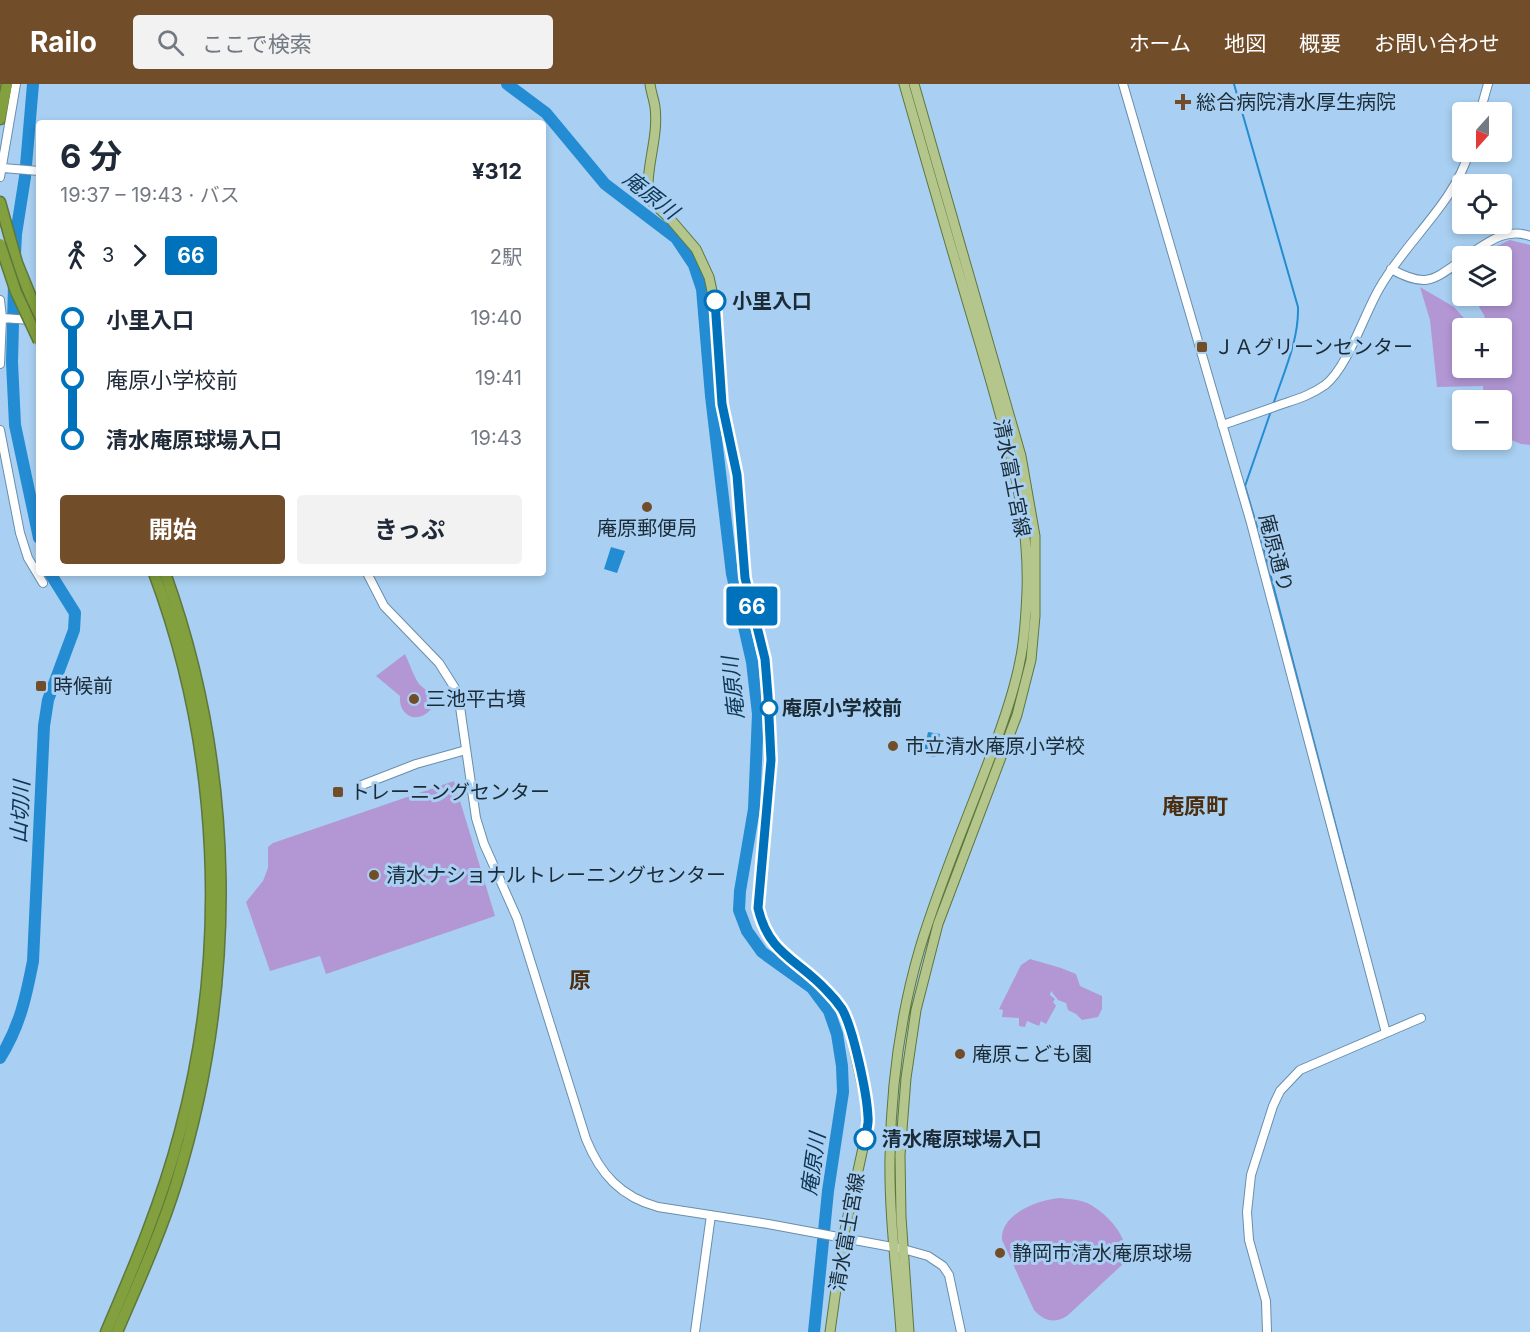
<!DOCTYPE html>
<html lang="ja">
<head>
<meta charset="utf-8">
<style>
	:root { --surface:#fff; --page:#f2f2f3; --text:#1f2937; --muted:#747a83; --accent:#724d29 }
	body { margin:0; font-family:Inter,"Noto Sans JP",sans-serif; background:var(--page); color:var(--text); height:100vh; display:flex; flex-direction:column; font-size:22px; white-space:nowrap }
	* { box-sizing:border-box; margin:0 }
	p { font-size:20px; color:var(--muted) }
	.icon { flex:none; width:33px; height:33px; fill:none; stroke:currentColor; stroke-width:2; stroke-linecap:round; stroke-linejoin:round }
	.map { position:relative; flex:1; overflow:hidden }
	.drawer { position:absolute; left:36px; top:36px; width:510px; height:456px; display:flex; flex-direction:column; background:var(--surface); border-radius:6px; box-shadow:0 3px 9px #0003 }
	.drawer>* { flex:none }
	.badge { padding:0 12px; border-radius:4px; font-size:21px; line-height:39px }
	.needle { width:39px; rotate:201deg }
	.controls { position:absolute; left:1452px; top:18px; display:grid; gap:12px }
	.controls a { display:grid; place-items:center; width:60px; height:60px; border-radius:6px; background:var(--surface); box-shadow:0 3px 9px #0003; font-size:30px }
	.map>.badge { position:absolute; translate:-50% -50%; box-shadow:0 0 0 3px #fff }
	.legs { display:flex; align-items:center; gap:9px; height:66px; padding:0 24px; font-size:20px }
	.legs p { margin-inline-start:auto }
	.summary { display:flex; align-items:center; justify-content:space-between; height:102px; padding:0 24px }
	h1 { font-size:33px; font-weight:700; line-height:45px }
	.button { display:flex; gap:12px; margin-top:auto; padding:12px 24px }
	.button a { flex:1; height:69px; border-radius:6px; background:var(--accent); color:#fff; font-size:24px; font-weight:700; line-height:69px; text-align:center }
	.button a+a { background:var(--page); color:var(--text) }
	ul { padding:0 24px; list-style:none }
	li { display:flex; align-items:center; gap:21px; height:60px; font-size:22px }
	li i { display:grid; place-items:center; width:9px; height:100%; margin:0 8px; background:currentColor }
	li i::after { content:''; width:15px; height:15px; margin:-8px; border:4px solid; border-radius:50%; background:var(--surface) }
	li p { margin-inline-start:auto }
	li:first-child i { background:linear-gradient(#0000 50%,currentColor 0) }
	li:last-child i { background:linear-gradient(currentColor 50%,#0000 0) }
	header { display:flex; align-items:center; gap:36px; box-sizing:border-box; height:84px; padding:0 30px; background:var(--accent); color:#fff }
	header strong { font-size:28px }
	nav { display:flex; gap:33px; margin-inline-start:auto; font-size:21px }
	.search { width:420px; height:54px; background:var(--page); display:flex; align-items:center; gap:15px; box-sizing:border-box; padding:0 21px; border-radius:6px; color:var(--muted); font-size:22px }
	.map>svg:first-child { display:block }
	.green { fill:#b297d4; fill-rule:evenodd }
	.water { fill:#238cd3 }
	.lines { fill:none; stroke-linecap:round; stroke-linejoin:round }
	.stream { stroke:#238cd3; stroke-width:2 }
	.river { stroke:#238cd3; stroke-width:12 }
	.minor-casing { stroke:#688ead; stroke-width:10 }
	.major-casing { stroke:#5e773c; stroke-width:11 }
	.highway-casing { stroke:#5e773c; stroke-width:13 }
	.minor { stroke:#fff; stroke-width:8 }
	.major { stroke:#b4c68b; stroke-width:9 }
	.highway { stroke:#82a03e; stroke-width:10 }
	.highway-bridge-casing { stroke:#5e773c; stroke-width:13; stroke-linecap:butt }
	.highway-bridge { stroke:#82a03e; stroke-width:10 }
	.line-1-casing { stroke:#fff; stroke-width:14 }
	.line-1 { stroke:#0072bc; stroke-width:9 }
	.poi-dot { fill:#724d29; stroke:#a9d0f2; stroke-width:2 }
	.stop-1-dot { fill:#fff; stroke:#0072bc; stroke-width:3 }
	.labels { text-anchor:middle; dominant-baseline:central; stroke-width:6; stroke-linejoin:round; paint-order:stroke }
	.poi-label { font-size:20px; fill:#1b2b37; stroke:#a9d0f2; text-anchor:start }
	.stop-label { font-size:20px; font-weight:bold; fill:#1b2b37; stroke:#a9d0f2; text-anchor:start }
	.street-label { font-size:20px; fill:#1b2b37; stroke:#a9d0f2 }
	.water-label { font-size:21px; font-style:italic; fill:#0d3653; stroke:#a9d0f2 }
	.quarter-label { font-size:22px; font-weight:bold; fill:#4a2e0f; stroke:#a9d0f2 }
</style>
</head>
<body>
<header>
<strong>Railo</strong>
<div class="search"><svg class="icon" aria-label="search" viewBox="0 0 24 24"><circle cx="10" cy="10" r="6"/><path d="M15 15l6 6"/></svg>ここで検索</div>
<nav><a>ホーム</a><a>地図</a><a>概要</a><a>お問い合わせ</a></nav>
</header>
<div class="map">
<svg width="1530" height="1248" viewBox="0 0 1530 1248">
	<rect width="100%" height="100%" fill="#a9d0f2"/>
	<!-- green -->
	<path class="green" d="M1510 156 1530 161V361L1521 360 1502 352V316H1484L1483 302 1437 303 1430 236 1420 203 1454 223 1471 242 1485 233 1473 212H1502V172H1481L1493 164ZM1502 244V284H1462V244Z
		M405 570C409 578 415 596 420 601 430 610 436 609 431 625 418 641 398 632 400 612L376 592Z
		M454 697 495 832 326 890 320 872 270 887 246 818 263 797 268 784V763L273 759Z
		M1030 875 1061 884 1076 890 1080 902 1102 912V925L1098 933 1082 936 1076 930 1068 926 1066 919 1058 916 1051 907 1050 911 1055 915 1053 918 1056 922 1046 940 1041 937 1039 942 1027 937 1025 943 1019 942V934L1002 933 1003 926 999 925 1021 881Z
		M1059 1114C1068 1115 1078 1115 1087 1119 1106 1128 1133 1155 1124 1179L1067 1232C1054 1240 1044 1237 1034 1226L1002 1156C1000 1130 1038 1116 1059 1114Z"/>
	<!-- water -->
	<path class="water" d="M611 463 625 467 617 489 604 485Z
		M928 648 940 650 935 673 923 671Z"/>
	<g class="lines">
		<!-- stream -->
		<path class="stream" d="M1234 0 1298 223C1299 257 1283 290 1273 321
			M1271 327 1245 402 1265 470 1355 816"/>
		<!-- river -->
		<path class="river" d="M507 0 546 29 605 100 676 154 694 181 702 205 711 312 732 490 752 578 758 630 754 725 740 807 739 826 747 847 762 868 812 904 829 927 837 950 842 982 843 1008 828 1107 814 1248
			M15 170 16 150 25 93 33 0
			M14 200 12 278 15 341 39 454
			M0 974C20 942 26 913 33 877L44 642 48 616 74 546 75 529 50 489"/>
		<defs>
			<path id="minor" d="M1123 0 1251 439 1386 949
				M1480 28 1488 0
				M3 84 39 87
				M0 93 16 0
				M1467 172C1487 159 1505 143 1530 152
				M1391 185C1426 204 1432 197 1462 176
				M0 216 2 234 0 280
				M2 234 31 236
				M1222 341C1240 335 1257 329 1274 323 1293 316 1308 313 1325 301 1347 284 1364 231 1379 205 1405 158 1454 120 1469 68
				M0 346 20 449 28 474 43 499
				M367 489 384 522 439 579 458 609 476 734 484 760 517 834 586 1055C600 1090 621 1113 658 1123L768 1140 903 1165 928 1172 943 1182 949 1191 961 1248
				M362 701 416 680 466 666
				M695 1248 711 1131
				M1267 1248 1266 1217 1249 1156 1247 1128 1251 1091 1273 1022 1280 1007 1300 986 1421 934"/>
			<path id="major" d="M650 0C651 8 654 16 655 23 659 54 645 84 648 114L672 137 696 165 709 193 715 221 722 320 737 391 745 494 765 575 768 612 771 676 758 824 765 846 778 866 810 891 826 906 842 925 851 950 867 1022 868 1041 843 1155 830 1248
				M901 1248C897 1190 889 1132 890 1074 891 1003 900 932 920 864 942 791 973 722 998 652 1007 627 1015 603 1020 577 1025 555 1026 530 1027 507 1030 423 1003 340 980 260 954 174 929 87 904 0
				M909 1248 901 1133 900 1071 906 994 916 926 938 840 1017 631 1031 576 1035 532V452L1021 372 914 0"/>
			<path id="highway" d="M0 35 7 0
				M0 118 17 179 39 233
				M106 1248C134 1183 162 1117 180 1048 229 867 220 665 154 489
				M117 1248C138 1199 160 1151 176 1100 238 901 236 686 165 489"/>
		</defs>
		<!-- minor casing -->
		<use href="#minor" class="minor-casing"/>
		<!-- major casing -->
		<use href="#major" class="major-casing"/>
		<!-- highway casing -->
		<use href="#highway" class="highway-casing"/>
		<!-- minor -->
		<use href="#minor" class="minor"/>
		<!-- major -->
		<use href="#major" class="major"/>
		<!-- highway -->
		<use href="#highway" class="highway"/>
		<defs>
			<path id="highway-bridge" d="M0 160 16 208 39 257"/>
		</defs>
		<!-- highway-bridge casing -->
		<use href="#highway-bridge" class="highway-bridge-casing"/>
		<!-- highway-bridge -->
		<use href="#highway-bridge" class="highway-bridge"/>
	</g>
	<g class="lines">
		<defs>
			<path id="line-1" d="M715 217 722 320 737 391 745 494 765 575 768 612 771 676 758 824C769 871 798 875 827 907 832 912 838 919 842 925 853 944 867 1009 868 1033 869 1040 866 1048 865 1055"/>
		</defs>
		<!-- line-1 casing -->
		<use href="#line-1" class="line-1-casing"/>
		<!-- line-1 -->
		<use href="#line-1" class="line-1"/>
	</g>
	<!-- markers -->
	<g class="poi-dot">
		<path d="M1180 9h6v6h6v6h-6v6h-6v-6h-6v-6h6z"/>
		<rect x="1196" y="257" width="12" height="12" rx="3"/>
		<circle cx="647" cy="423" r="6"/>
		<rect x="35" y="596" width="12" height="12" rx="3"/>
		<circle cx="414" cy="615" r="6"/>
		<circle cx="893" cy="662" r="6"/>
		<rect x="332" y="702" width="12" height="12" rx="3"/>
		<circle cx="374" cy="791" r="6"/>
		<circle cx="960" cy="970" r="6"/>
		<circle cx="1000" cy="1169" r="6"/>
	</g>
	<g class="stop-1-dot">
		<circle cx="715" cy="217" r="10"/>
		<circle cx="769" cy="624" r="8"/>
		<circle cx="865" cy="1055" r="10"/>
	</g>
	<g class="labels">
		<!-- poi labels -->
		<g class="poi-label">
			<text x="1196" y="18">総合病院清水厚生病院</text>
			<text x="1214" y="263">ＪＡグリーンセンター</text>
			<text x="647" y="444" text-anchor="middle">庵原郵便局</text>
			<text x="53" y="602">時候前</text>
			<text x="426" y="615">三池平古墳</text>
			<text x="905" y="662">市立清水庵原小学校</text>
			<text x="350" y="708">トレーニングセンター</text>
			<text x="386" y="791">清水ナショナルトレーニングセンター</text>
			<text x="972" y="970">庵原こども園</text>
			<text x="1012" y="1169">静岡市清水庵原球場</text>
		</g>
		<!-- stop labels -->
		<g class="stop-label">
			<text x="732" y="217">小里入口</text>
			<text x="782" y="624">庵原小学校前</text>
			<text x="882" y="1055">清水庵原球場入口</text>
		</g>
		<!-- street labels -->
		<g class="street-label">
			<text transform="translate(1012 394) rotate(79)">清水富士宮線</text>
			<text transform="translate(1276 469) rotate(75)">庵原通り</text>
			<text transform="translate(847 1148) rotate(-80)">清水富士宮線</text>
		</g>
		<!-- water labels -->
		<g class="water-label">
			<text transform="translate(651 111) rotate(38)">庵原川</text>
			<text transform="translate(733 604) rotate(-96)">庵原川</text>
			<text transform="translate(20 728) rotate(-87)">山切川</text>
			<text transform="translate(813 1080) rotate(-82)">庵原川</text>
		</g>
		<!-- quarter labels -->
		<g class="quarter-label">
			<text x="1195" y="722">庵原町</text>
			<text x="580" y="896">原</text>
		</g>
	</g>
</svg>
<div class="controls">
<a><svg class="needle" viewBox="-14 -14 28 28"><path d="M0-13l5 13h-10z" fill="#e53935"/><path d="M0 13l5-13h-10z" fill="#747a83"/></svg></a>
<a><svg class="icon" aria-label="locate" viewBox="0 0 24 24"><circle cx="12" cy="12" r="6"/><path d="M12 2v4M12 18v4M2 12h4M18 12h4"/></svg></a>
<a><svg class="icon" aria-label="layers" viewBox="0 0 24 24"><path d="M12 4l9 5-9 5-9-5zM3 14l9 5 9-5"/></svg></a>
<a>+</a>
<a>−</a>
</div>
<b class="badge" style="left:752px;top:522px;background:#0072bc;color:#fff">66</b>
<section class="drawer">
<div class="summary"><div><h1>6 分</h1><p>19:37 – 19:43 · バス</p></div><b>¥312</b></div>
<div class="legs"><svg class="icon" aria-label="walk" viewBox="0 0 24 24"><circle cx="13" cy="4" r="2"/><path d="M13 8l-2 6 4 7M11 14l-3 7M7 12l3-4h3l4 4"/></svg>3<svg class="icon" aria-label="forward" viewBox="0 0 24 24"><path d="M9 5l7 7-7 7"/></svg><b class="badge" style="background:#0072bc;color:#fff">66</b><p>2駅</p></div>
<ul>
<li><i style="color:#0072bc"></i><b>小里入口</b><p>19:40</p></li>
<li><i style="color:#0072bc"></i><span>庵原小学校前</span><p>19:41</p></li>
<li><i style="color:#0072bc"></i><b>清水庵原球場入口</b><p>19:43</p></li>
</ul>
<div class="button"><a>開始</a><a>きっぷ</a></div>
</section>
</div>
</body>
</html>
